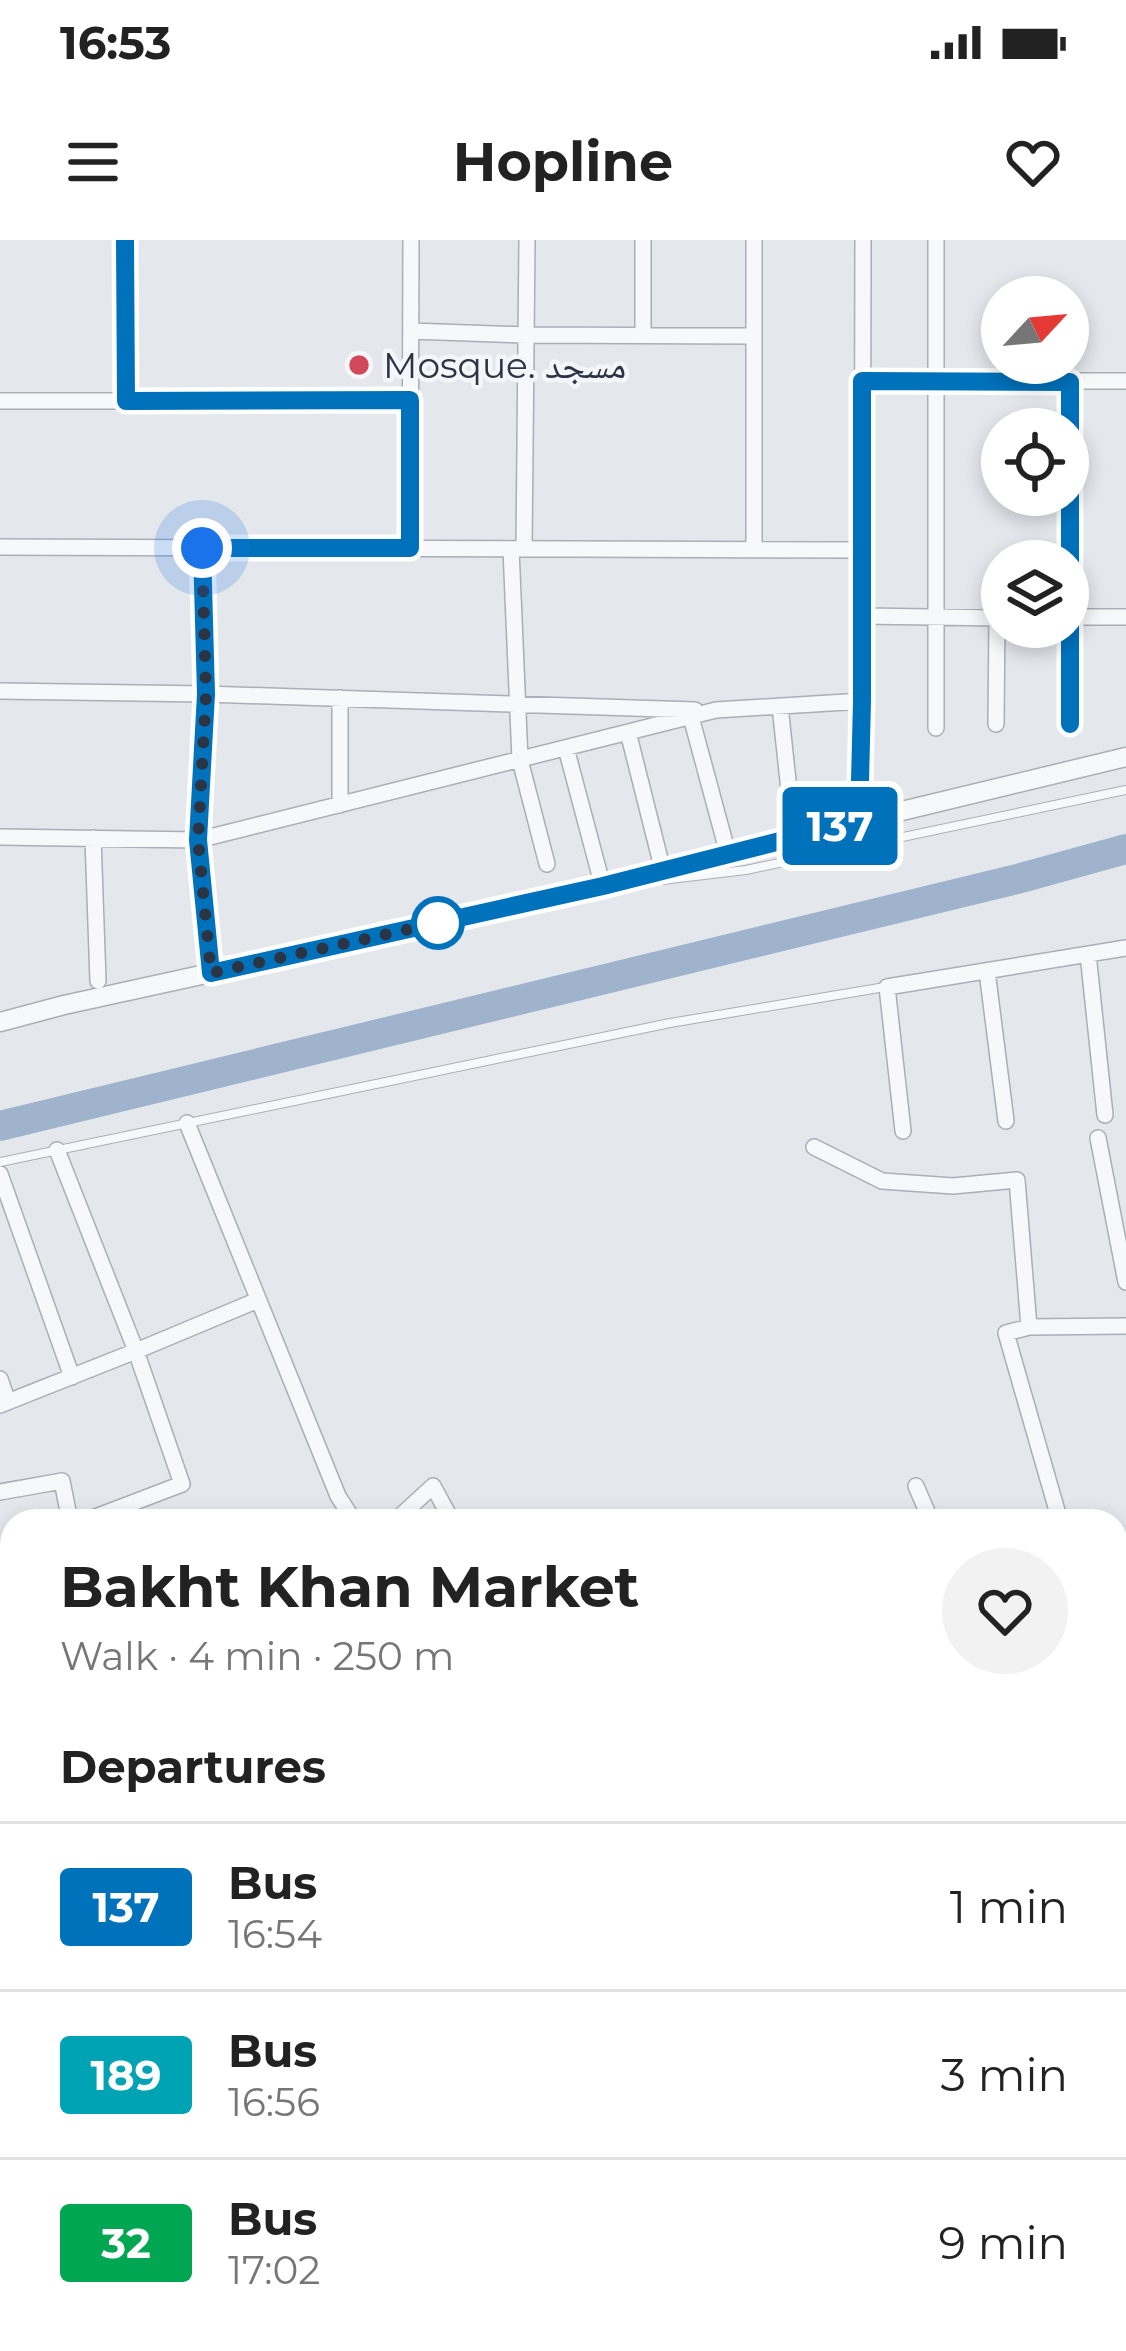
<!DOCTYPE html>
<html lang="en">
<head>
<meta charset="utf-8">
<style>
	:root { --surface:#fff; --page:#f2f2f2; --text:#222; --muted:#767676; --line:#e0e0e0 }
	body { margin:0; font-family:Montserrat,"Noto Naskh Arabic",sans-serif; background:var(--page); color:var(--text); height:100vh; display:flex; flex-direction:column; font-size:45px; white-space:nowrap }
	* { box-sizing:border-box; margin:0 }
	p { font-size:39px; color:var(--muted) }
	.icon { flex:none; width:66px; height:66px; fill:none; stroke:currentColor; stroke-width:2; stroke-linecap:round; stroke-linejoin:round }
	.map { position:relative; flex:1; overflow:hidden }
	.panel { position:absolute; left:0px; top:1269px; width:1128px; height:843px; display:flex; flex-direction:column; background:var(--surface); border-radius:36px 36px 0 0; box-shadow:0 6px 18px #0003 }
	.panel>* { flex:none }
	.badge { padding:0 24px; border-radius:9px; font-size:42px; line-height:78px }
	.needle { width:78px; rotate:64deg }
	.tools { position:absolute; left:981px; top:36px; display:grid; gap:24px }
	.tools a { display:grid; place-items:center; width:108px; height:108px; border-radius:50%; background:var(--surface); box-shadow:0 6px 18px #0003; font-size:60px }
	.you { position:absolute; width:60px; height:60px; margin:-30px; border:9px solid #fff; border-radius:50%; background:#1a73e8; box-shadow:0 0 0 18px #1a73e833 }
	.map>.badge { position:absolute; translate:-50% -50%; box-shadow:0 0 0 6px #fff }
	h2 { padding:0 60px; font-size:45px; line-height:108px }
	.round { display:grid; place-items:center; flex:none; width:126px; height:126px; border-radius:63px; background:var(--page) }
	.overview { display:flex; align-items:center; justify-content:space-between; height:204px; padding:0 60px }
	h1 { font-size:57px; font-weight:700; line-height:90px }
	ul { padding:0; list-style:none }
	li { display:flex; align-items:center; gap:36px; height:168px; padding:0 60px; border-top:3px solid var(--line) }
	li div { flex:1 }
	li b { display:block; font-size:45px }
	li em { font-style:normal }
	li .badge { min-width:132px; font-weight:700; text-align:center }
	.status { display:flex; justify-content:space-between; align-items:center; height:84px; padding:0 60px; background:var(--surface); direction:ltr }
	.status svg { height:33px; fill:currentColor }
	header { display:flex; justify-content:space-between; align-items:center; height:156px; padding:0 60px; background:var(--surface); font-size:54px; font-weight:700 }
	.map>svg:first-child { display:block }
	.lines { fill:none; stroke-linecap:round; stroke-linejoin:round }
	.river { stroke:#9fb4cc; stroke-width:30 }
	.service-casing { stroke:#a9aeb7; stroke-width:10 }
	.minor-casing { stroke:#a9aeb7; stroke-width:18 }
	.tertiary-casing { stroke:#a9aeb7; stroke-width:21 }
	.service { stroke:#f7f8fa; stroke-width:8 }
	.minor { stroke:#f7f8fa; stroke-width:15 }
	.tertiary { stroke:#f7f8fa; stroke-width:18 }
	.line-casing { stroke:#fff; stroke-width:27 }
	.line { stroke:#0072bc; stroke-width:18 }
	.walk { stroke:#2b3445; stroke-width:12; stroke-dasharray:0 21.6 }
	.poi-dot { fill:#d1495b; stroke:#f4f6f9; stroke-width:4.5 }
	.stop-dot { fill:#fff; stroke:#0072bc; stroke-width:6 }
	.labels { text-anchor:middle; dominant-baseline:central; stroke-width:9; stroke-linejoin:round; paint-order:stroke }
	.poi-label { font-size:36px; fill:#2b3445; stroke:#f4f6f9; text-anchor:start }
</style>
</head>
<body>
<div class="status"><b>16:53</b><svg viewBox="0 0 49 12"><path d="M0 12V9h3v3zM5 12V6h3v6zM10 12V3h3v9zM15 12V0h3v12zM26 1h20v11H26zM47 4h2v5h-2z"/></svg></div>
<header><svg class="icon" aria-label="menu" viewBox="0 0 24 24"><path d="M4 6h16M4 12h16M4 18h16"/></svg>Hopline<svg class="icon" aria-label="heart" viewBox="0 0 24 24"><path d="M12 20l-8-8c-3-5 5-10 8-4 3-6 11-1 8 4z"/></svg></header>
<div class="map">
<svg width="1126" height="2111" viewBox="0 0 1126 2111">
	<rect width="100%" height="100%" fill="#e4e7ec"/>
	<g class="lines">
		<!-- river -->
		<path class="river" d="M0 886 1021 638 1126 609"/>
		<defs>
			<path id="service" d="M662 640 746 630 1126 550
				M0 922 670 783 885 747"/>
			<path id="minor" d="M125 0 126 161
				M643 0V94
				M411 91 526 95 752 96
				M863 141H1126
				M1070 142V485
				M0 161H410
				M0 307 862 310
				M203 308 206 454 198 600 211 733
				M410 308 411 0
				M511 309 520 520 547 624
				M524 309 527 0
				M754 310V0
				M862 376 1002 378
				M1068 377H1126
				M0 451 206 454 695 470
				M780 466 794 597
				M691 477 728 614
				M996 484 997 378
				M936 488V0
				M628 492 663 631
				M566 508 603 647
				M340 565V458
				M859 581 862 461 863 0
				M0 597 198 600 716 470 862 461
				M93 598 98 741
				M1088 714 1105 875
				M987 731 1006 881
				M187 883 338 1256 354 1281
				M903 891 887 747 1126 708
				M1098 898 1126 1042
				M814 907 882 941 953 946 1017 940 1029 1087
				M57 910 136 1111 182 1244 85 1281
				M0 934 72 1137
				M0 1139 8 1162
				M0 1165 136 1111 258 1060
				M916 1246 931 1281
				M0 1252 62 1241 70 1281
				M395 1281 433 1246 452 1281
				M1060 1281 1006 1093 1029 1087 1126 1086
				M0 1347 12 1344
				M1116 1436 1126 1431
				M1116 1650 1126 1708
				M1116 1759 1126 1757
				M0 1763 12 1771
				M0 1911H12
				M1116 2046 1126 2042
				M0 2070 9 2111
				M134 2100 139 2111
				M369 2100 379 2111
				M525 2100 546 2111
				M808 2100 810 2111
				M914 2100 920 2111
				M151 2111 166 2100
				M412 2111 417 2103
				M691 2111 697 2100
				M1119 2111 1126 2109"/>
			<path id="tertiary" d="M0 782 64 765 603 647 794 597 1126 517"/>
		</defs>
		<!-- service casing -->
		<use href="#service" class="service-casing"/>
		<!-- minor casing -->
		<use href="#minor" class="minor-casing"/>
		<!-- tertiary casing -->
		<use href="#tertiary" class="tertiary-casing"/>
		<!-- service -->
		<use href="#service" class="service"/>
		<!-- minor -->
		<use href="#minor" class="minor"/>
		<!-- tertiary -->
		<use href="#tertiary" class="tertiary"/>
	</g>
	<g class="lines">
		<defs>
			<path id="line" d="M125 0 126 161 410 160V308H202L206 454 198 600 211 733 603 646 859 581 862 461V141L1070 142V484"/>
		</defs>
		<!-- line casing -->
		<use href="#line" class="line-casing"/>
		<!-- line -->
		<use href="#line" class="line"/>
		<!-- walk -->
		<path class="walk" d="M202 308 206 454 198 600 211 733 438 683"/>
	</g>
	<!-- markers -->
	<circle class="poi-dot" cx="359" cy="125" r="12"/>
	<circle class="stop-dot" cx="438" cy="683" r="24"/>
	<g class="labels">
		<!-- poi labels -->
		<g class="poi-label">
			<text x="383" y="125">Mosque. مسجد</text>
		</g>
	</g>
</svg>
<div class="tools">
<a><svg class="needle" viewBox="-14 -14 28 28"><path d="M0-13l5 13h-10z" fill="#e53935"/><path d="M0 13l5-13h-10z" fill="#767676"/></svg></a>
<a><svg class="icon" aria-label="locate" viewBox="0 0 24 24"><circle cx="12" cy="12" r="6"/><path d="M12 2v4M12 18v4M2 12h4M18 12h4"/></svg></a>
<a><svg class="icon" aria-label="layers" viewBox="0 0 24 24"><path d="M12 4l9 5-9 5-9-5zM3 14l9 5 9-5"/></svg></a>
</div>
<div class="you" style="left:202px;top:308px"></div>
<b class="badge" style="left:840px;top:586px;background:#0072bc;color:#fff">137</b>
<section class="panel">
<div class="overview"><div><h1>Bakht Khan Market</h1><p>Walk · 4 min · 250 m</p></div><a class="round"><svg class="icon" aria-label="heart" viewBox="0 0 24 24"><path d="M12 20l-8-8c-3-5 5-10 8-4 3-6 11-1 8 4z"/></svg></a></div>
<h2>Departures</h2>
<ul>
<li><span class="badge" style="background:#0072bc;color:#fff">137</span><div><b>Bus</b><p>16:54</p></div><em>1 min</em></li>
<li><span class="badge" style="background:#00a3b4;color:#fff">189</span><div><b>Bus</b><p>16:56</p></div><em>3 min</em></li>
<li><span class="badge" style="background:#00a651;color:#fff">32</span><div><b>Bus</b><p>17:02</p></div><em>9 min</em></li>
</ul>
</section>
</div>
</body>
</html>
